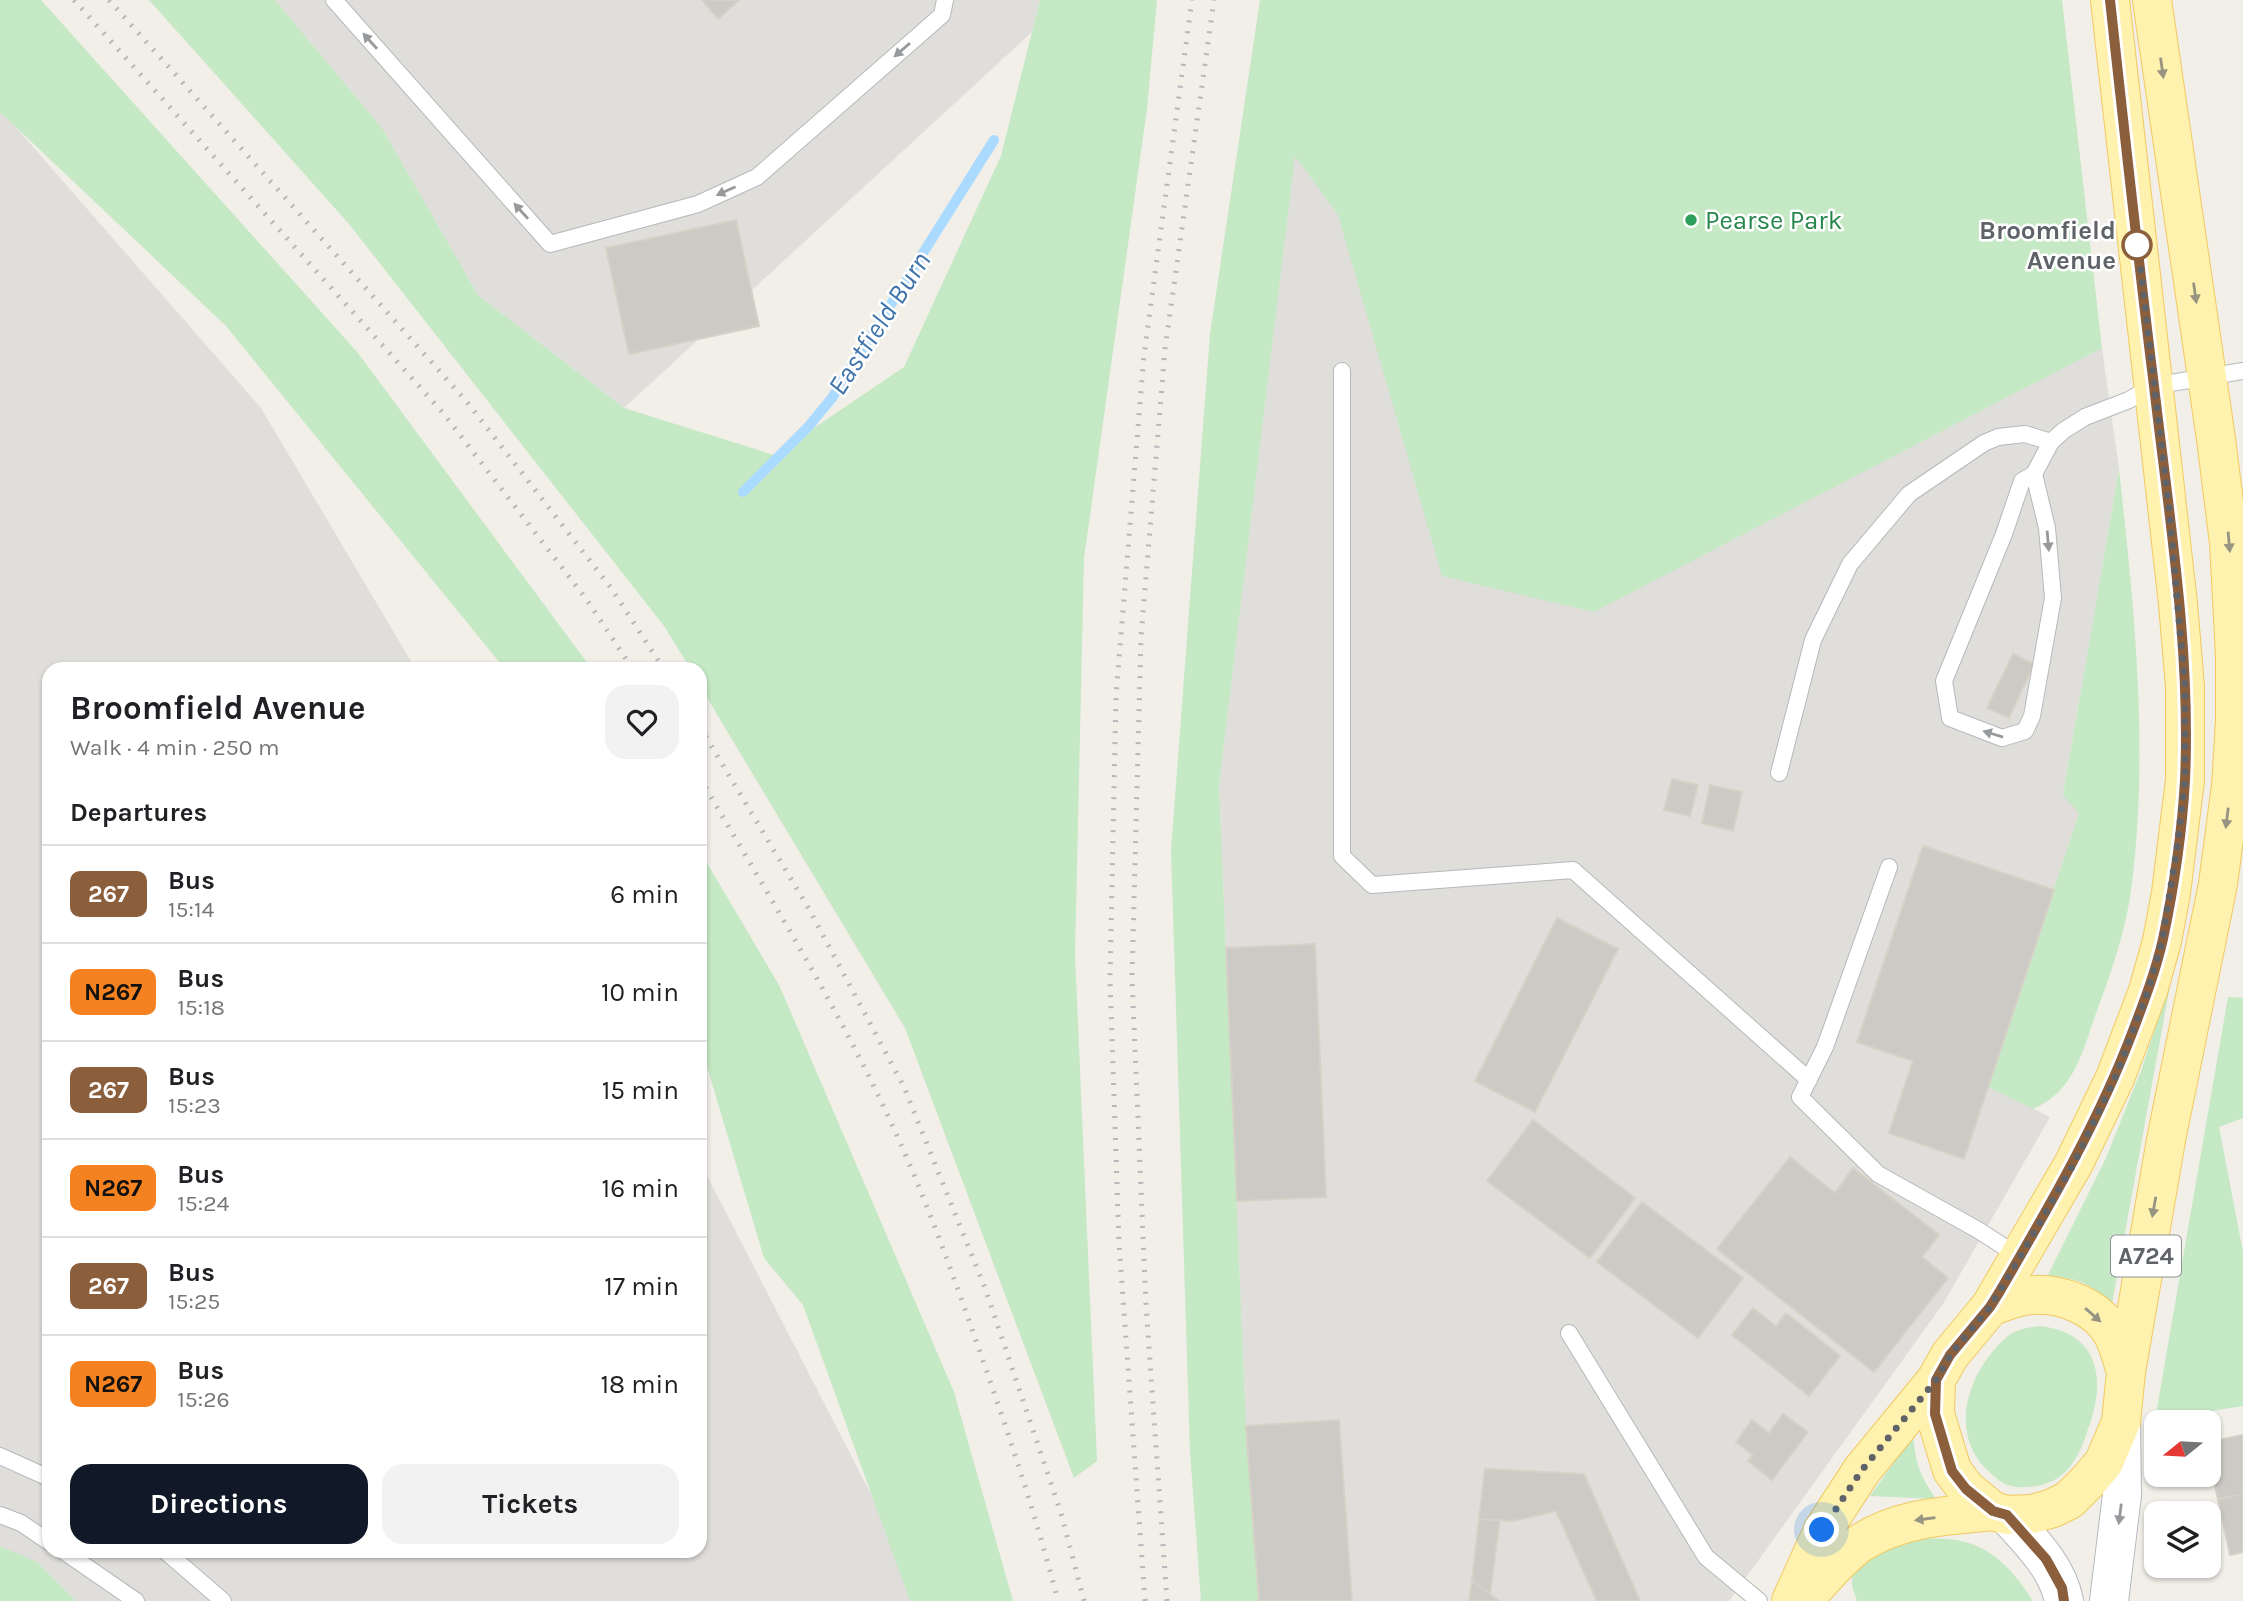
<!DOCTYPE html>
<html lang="en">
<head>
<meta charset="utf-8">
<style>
	:root { --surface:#fff; --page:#f2f2f2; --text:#202124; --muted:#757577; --line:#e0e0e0; --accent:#111827 }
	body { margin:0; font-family:Karla,sans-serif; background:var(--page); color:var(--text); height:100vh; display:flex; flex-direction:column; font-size:26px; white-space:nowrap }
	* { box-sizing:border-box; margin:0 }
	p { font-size:23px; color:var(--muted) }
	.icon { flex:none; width:38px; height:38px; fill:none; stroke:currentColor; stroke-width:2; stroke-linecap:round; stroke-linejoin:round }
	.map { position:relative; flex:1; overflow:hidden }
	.drawer { position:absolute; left:42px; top:662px; width:665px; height:896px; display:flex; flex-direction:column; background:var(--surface); border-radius:21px; box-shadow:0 2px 5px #0004 }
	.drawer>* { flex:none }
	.badge { padding:0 14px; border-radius:10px; font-size:24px; line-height:46px }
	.needle { width:46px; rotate:252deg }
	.controls { position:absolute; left:2144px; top:1410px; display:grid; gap:14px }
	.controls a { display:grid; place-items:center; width:77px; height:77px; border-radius:14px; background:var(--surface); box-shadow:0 2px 5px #0004; font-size:35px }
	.you { position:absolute; width:35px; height:35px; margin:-18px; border:5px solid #fff; border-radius:50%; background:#1a73e8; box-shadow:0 0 0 10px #1a73e833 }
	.map>.badge { position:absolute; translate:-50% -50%; box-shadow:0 0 0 4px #fff }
	h2 { padding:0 28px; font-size:26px; line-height:63px }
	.round { display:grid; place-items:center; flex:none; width:74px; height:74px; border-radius:21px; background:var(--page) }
	.overview { display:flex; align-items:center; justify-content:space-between; height:119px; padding:0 28px }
	h1 { font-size:33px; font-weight:700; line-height:52px }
	.action { display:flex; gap:14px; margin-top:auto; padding:14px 28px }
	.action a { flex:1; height:80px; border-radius:21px; background:var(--accent); color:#fff; font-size:28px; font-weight:700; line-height:80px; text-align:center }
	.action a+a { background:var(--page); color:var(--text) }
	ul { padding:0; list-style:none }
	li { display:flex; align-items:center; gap:21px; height:98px; padding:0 28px; border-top:2px solid var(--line) }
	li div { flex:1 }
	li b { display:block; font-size:26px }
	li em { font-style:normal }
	li .badge { min-width:77px; font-weight:700; text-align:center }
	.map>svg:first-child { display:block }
	.industrial { fill:#e0deda }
	.green { fill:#c5e8c5 }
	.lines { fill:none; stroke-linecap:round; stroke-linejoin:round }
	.stream { stroke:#aadaff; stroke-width:10 }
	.building { fill:#cccac5; stroke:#d6d1c6; stroke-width:2 }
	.lane-casing { stroke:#b5b8bc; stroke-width:18 }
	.secondary-casing { stroke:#b6babf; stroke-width:40 }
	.primary-casing { stroke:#f2c960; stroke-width:40 }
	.lane { stroke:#fff; stroke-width:16 }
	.secondary { stroke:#fff; stroke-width:38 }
	.primary { stroke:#fff2af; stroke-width:38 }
	.rail { stroke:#b6b7b8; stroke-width:5; stroke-dasharray:2 9; stroke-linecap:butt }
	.oneway { fill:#979a9d }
	.oneway2 { fill:#979581 }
	.line-casing { stroke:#fff; stroke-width:16 }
	.line { stroke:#8b5e3c; stroke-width:10 }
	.walk { stroke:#5f6368; stroke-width:7; stroke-dasharray:0 12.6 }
	.leisure-dot { fill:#2e9e5b; stroke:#fff; stroke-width:2.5 }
	.stop-dot { fill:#fff; stroke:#8b5e3c; stroke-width:3.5 }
	.labels { text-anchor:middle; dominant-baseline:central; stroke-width:5; stroke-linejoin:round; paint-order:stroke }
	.shield { fill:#fff; stroke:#8f9295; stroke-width:2 }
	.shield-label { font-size:24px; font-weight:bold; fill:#5f6368 }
	.leisure-label { font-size:26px; fill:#27864d; stroke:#fff; text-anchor:start }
	.stop-label { font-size:26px; font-weight:bold; fill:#5f6368; stroke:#fff; text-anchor:end }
	.water-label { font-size:28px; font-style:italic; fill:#4174aa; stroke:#fff }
</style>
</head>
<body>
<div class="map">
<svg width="2243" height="1601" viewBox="0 0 2243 1601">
	<rect width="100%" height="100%" fill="#f1efe8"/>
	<!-- industrial -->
	<path class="industrial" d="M275 0H1040L1032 32 624 408 478 295 382 128Z
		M0 109 261 408 415 668H49V1550H700V1162L926 1601H0Z
		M1295 154 1338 215 1594 611 2102 348 2119 469 2063 794 2079 813 1988 1087 2050 1117 1943 1304 1729 1601H1259L1246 1426 1219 785Z"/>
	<!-- green -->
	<path class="green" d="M0 0H41L358 353 591 668H504L226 326 0 112Z
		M149 0H275L382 128 478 295 624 408 774 455 904 367 1001 156 1040 0H1157L1147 109 1084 558 1075 955 1097 1461 1074 1478 905 1028 700 686V668H690L664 626 349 224Z
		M1260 0H2062L2102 348 1594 612 1442 576 1338 215 1295 156 1219 785 1246 1426 1259 1601H1201L1190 1452 1171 850 1210 334Z
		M2119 469C2134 607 2149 744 2132 883 2127 928 2111 973 2095 1016 2082 1054 2073 1092 2033 1109L1988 1087 2079 813 2063 795Z
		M700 851 780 987 954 1392 1013 1601H910L803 1305 764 1258 700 1043Z
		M2171 980 2111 1309C2095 1284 2075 1275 2046 1279L2105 1160 2141 1071Z
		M2228 997 2243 998V1118L2219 1127 2243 1252V1406L2155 1420Z
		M2039 1326C2099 1332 2107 1379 2088 1429 2084 1442 2078 1457 2069 1468 2057 1483 2035 1489 2016 1487 2003 1486 1994 1476 1985 1468 1947 1428 1971 1367 2008 1336 2017 1329 2028 1328 2039 1326Z
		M1913 1436C1915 1462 1921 1478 1936 1499L1870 1496Z
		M1922 1538C1933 1539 1945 1538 1956 1540 1992 1546 2014 1571 2033 1601H1857C1855 1594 1851 1587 1852 1579 1856 1555 1902 1544 1922 1538Z
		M0 1546 37 1562 76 1601H0Z"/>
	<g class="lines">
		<!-- stream -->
		<path class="stream" d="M743 492 808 427 832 398 994 140"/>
	</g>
	<!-- building -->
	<path class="building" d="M702 0H739L718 19Z
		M736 220 759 326 629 354 606 248Z
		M2013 654 2034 664 2009 718 1987 708Z
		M1672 779 1698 785 1690 816 1664 810Z
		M1710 785 1742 792 1733 831 1702 823Z
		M1923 846 2054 890 1964 1159 1889 1133 1913 1061 1857 1042Z
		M1557 918 1618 949 1535 1112 1475 1081Z
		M1315 944 1326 1197 1237 1201 1226 948Z
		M1533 1120 1635 1198 1590 1258 1487 1181Z
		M1790 1157 1835 1193 1853 1168 1939 1235 1922 1257 1948 1278 1874 1372 1717 1249Z
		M1642 1202 1743 1278 1698 1338 1597 1262Z
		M1753 1308 1776 1326 1786 1313 1840 1356 1809 1396 1732 1335Z
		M1783 1414 1808 1432 1772 1480 1748 1461 1753 1455 1736 1442 1752 1420 1769 1433Z
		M1339 1420 1352 1601H1259L1246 1426Z
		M2243 1435V1494L2218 1499 2208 1456V1442Z
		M1485 1469 1584 1474 1640 1601H1597L1556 1511 1513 1521 1479 1519Z
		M2243 1494V1552L2230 1555 2218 1499Z
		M1479 1519 1500 1520 1490 1594 1472 1581Z
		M1472 1581 1490 1594 1499 1601H1469Z"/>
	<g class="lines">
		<defs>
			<path id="lane" d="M334 0 550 244 698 204 757 177 942 15 945 0
				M1342 371V856L1372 885 1573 870 1809 1080
				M2034 474 2047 528 2053 598 2032 716 2025 731 2002 738 1950 718 1944 681 2004 534 2022 481 2034 474 2051 442 2063 431 2085 417 2129 400 2153 386 2243 371
				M1779 773 1813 640 1850 564 1909 494 1984 443 1998 437 2025 434 2051 442
				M1889 867 1825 1047 1800 1097 1878 1174 1978 1230 2020 1257
				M1569 1333 1706 1557 1759 1601
				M0 1456 49 1478
				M0 1515 21 1523 49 1542
				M62 1550 136 1601
				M164 1550 223 1601"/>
			<path id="secondary" d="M2007 1515C2030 1541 2057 1566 2064 1601
				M2109 1601 2122 1495 2121 1422"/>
			<path id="primary" d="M2110 0 2178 604 2185 687V780L2171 893 2162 941 2148 991 2115 1078 2074 1163 1990 1307 1950 1355 1936 1380 1935 1414 1952 1470 1966 1489 1993 1511 2007 1515 2032 1514 2053 1508 2069 1500 2089 1480 2104 1462 2121 1422 2126 1372 2166 1140 2218 884 2231 786 2235 721V656L2229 543 2216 439 2152 0
				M1990 1307C2004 1302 2018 1295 2033 1295 2062 1293 2099 1307 2113 1335 2119 1346 2122 1360 2126 1372
				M1791 1601 1823 1530 1862 1470 1936 1380
				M1802 1601C1819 1584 1839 1558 1859 1544 1899 1517 1947 1516 1993 1511"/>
		</defs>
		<!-- lane casing -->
		<use href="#lane" class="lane-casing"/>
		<!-- secondary casing -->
		<use href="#secondary" class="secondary-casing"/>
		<!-- primary casing -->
		<use href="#primary" class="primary-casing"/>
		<!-- lane -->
		<use href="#lane" class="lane"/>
		<!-- secondary -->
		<use href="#secondary" class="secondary"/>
		<!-- primary -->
		<use href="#primary" class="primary"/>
		<!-- rail -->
		<path class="rail" d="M74 0 443 413 587 600 632 668
			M109 0 467 402 611 588 663 668
			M700 727 809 909 904 1087 985 1288 1061 1513 1084 1601
			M700 778C761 883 826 987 879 1097 919 1179 952 1271 982 1358 1010 1438 1037 1519 1058 1601
			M1145 1601 1119 1243 1110 980 1116 695 1144 355 1192 0
			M1167 1601 1146 1305 1132 978 1141 637 1165 349 1214 0"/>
	</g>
	<!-- one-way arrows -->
	<defs><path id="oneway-solid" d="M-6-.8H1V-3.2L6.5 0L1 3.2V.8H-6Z" transform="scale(1.75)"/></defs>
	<g class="oneway">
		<use href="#oneway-solid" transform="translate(370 41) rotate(-132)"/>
		<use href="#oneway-solid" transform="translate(902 50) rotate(139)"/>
		<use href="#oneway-solid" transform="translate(726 191) rotate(156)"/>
		<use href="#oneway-solid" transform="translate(521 211) rotate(-132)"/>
		<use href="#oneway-solid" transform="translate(2048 541) rotate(85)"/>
		<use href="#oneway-solid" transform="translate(1993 734) rotate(-163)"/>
		<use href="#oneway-solid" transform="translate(2120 1514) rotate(97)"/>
	</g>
	<g class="oneway2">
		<use href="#oneway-solid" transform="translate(2162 68) rotate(82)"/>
		<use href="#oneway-solid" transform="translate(2195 293) rotate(82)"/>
		<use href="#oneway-solid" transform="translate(2229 542) rotate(85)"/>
		<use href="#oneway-solid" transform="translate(2227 818) rotate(97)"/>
		<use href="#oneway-solid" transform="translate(2154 1207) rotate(100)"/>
		<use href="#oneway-solid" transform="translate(2093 1315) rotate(41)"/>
		<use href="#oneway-solid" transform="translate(1925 1519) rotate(172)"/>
	</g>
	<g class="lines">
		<defs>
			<path id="line" d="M2064 1601 2062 1588 2046 1559 2007 1515 1993 1511 1966 1489 1952 1471 1935 1414 1936 1380 1950 1355 1990 1307 2000 1291C2050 1205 2099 1121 2134 1028 2145 999 2156 970 2163 939 2174 887 2182 833 2185 780 2191 649 2169 516 2154 386 2138 258 2124 129 2110 0"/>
		</defs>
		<!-- line casing -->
		<use href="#line" class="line-casing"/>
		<!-- line -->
		<use href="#line" class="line"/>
		<!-- walk -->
		<path class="walk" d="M1822 1530 1862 1470 1936 1380 1950 1355 1990 1307 2020 1257 2074 1163 2115 1078 2148 991 2162 941 2177 849 2185 780V687L2169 508 2136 231 2137 245"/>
	</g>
	<!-- markers -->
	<circle class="leisure-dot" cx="1691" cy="220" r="7"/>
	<circle class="stop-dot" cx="2137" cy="245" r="14"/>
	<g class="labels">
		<!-- shield labels -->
		<rect class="shield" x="2111" y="1235.5" width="70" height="41" rx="5"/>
		<g class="shield-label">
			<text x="2146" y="1256">A724</text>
		</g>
		<!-- leisure labels -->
		<g class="leisure-label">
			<text x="1705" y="220">Pearse Park</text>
		</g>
		<!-- stop labels -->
		<g class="stop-label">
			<text x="2116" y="230">Broomfield<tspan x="2116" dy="30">Avenue</tspan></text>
		</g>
		<!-- water labels -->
		<g class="water-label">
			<text transform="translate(879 323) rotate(-57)">Eastfield Burn</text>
		</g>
	</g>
</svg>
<div class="controls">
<a><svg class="needle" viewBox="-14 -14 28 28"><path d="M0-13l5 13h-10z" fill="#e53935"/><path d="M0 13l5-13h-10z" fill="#757577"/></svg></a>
<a><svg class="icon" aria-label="layers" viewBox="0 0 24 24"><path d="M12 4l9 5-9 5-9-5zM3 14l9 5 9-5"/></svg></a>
</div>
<div class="you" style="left:1822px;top:1530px"></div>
<section class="drawer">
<div class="overview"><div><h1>Broomfield Avenue</h1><p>Walk · 4 min · 250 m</p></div><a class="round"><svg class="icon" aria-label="heart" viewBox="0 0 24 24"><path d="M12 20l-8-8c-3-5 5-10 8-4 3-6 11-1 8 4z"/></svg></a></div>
<h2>Departures</h2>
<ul>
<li><span class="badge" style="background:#8b5e3c;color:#fff">267</span><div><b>Bus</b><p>15:14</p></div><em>6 min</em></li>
<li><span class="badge" style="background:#f58220;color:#111">N267</span><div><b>Bus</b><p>15:18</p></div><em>10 min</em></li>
<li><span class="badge" style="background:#8b5e3c;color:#fff">267</span><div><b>Bus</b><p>15:23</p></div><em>15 min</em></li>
<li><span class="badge" style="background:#f58220;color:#111">N267</span><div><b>Bus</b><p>15:24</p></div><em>16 min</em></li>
<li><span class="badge" style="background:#8b5e3c;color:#fff">267</span><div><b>Bus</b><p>15:25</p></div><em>17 min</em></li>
<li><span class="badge" style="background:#f58220;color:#111">N267</span><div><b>Bus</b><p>15:26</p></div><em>18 min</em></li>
</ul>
<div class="action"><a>Directions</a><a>Tickets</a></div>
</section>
</div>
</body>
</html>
